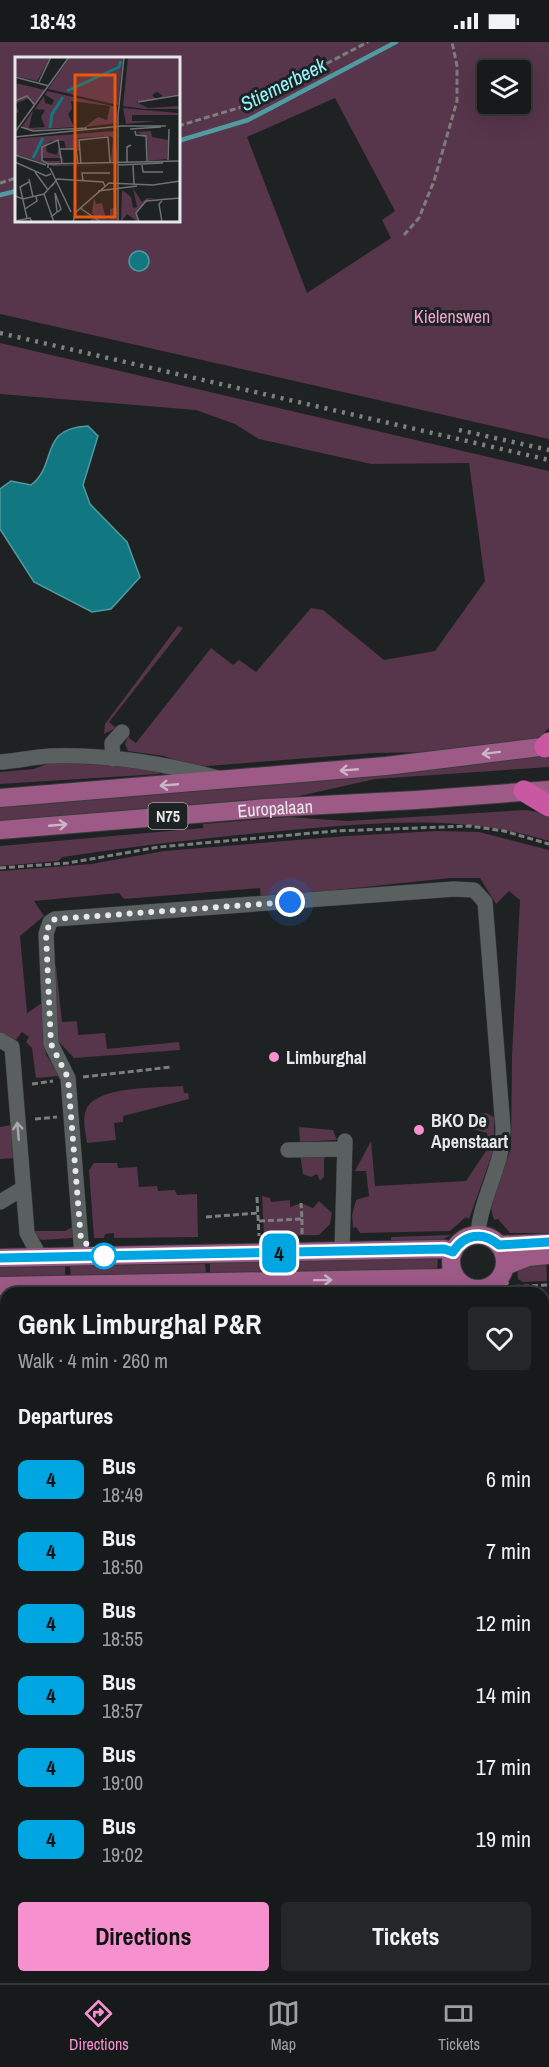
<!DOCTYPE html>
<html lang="en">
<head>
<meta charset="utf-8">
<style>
	:root { --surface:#161a1a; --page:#232727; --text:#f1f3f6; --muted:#9ea1a2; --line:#353839; --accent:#f690cf }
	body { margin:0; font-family:"Archivo Narrow",sans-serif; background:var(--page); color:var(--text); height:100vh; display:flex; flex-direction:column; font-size:22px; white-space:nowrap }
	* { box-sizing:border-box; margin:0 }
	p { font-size:20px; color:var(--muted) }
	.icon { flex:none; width:33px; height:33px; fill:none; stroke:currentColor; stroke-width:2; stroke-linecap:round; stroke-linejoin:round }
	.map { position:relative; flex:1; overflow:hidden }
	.drawer { position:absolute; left:0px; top:1245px; width:549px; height:696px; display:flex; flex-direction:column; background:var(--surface); border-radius:18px 18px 0 0; box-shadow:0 6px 24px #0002,0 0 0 2px var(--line) }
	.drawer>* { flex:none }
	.badge { padding:0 12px; border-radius:9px; font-size:21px; line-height:39px }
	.tools { position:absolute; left:477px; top:18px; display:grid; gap:12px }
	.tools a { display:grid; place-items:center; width:54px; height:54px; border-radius:6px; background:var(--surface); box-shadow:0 6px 24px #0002,0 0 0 2px var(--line); font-size:30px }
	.you { position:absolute; width:30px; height:30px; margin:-15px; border:4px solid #fff; border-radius:50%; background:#1a73e8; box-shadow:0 0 0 9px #1a73e833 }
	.map>.badge { position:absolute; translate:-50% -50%; box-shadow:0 0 0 3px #fff }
	h2 { padding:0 18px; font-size:22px; line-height:54px }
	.round { display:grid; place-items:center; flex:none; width:63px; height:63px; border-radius:6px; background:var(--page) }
	.head { display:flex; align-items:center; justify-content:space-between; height:102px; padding:0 18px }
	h1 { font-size:28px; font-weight:700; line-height:45px }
	.primary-button { display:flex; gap:12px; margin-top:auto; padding:12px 18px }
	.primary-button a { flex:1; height:69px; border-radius:6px; background:var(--accent); color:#111; font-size:24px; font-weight:700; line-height:69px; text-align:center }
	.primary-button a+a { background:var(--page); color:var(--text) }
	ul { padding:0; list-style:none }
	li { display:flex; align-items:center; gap:18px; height:72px; padding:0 18px }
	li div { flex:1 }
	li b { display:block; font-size:22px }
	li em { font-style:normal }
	li .badge { min-width:66px; font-weight:700; text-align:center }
	.status { display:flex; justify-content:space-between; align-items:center; height:42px; padding:0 30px; background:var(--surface); direction:ltr }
	.status svg { height:16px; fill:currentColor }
	.tabs { display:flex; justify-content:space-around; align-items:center; height:84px; border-top:2px solid var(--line); background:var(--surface); font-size:16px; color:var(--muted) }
	.tabs a { display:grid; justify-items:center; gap:3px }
	.tabs .on { color:var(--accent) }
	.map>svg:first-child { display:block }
	.green { fill:#57354a; fill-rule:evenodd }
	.water { fill:#117881; stroke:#519aa0; stroke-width:1.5 }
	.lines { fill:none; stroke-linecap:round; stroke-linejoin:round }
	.stream { stroke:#519aa0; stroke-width:4.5 }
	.minor-casing { stroke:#393c3c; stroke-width:16 }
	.major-casing { stroke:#393c3c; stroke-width:20 }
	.highway-casing { stroke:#393c3c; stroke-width:22 }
	.path { stroke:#7b7e7e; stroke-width:3; stroke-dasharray:6 3; stroke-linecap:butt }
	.minor { stroke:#5a5f5f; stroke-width:15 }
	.major { stroke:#9d5a87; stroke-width:18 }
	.highway { stroke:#ca57a2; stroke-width:21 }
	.rail { stroke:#7f8282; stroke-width:4.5; stroke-dasharray:3 6; stroke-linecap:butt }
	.oneway { stroke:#ccb6c6 }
	.oneway2 { stroke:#a6aaaa }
	.line-casing { stroke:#fff; stroke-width:14 }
	.line { stroke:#00a6e2; stroke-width:9 }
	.walk { stroke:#e5e8e8; stroke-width:6; stroke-dasharray:0 10.8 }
	.poi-dot { fill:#f690cf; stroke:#1e2222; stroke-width:2 }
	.stop-dot { fill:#fff; stroke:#00a6e2; stroke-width:3 }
	.labels { text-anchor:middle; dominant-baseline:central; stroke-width:6; stroke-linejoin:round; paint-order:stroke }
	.shield { fill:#1e2222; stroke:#a9adad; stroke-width:1.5 }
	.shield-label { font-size:16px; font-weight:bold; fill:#e5e8e8 }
	.park-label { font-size:18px; fill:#f4a1d3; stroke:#1e2222 }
	.street-label { font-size:18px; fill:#e5e8e8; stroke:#1e2222 }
	.poi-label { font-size:18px; font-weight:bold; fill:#e5e8e8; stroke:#1e2222; text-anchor:start }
	.water-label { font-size:20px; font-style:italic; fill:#94f5ff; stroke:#1e2222 }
	.inset-river { fill:none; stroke:#117881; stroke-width:3 }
	.inset-road { fill:none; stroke:#6e7171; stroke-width:1.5 }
	.view { fill:#e8590c; fill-opacity:0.15; stroke:#e8590c; stroke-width:3 }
	.inset-edge { fill:none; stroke:#e5e8e8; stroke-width:3 }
</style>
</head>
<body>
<div class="status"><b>18:43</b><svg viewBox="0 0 49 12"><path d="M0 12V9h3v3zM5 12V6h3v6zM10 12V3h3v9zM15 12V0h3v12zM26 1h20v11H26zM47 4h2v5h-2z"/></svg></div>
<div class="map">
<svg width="549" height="1941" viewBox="0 0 549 1941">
	<rect width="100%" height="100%" fill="#1e2222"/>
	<!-- green -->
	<path class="green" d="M0 0H549V397L0 272ZM16 16H178V178H16ZM488 28H520V62H488ZM335 56 395 169 382 178 391 196 307 251 247 95Z
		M0 301 549 429V686L539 696 434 710 374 711 207 724 190 723 164 714 128 709 125 702 128 695 136 701 211 606 233 623 239 618 256 630 311 566 323 568 384 618 435 609 485 539 469 421 371 422 259 397 235 382 196 368 0 352Z
		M178 584 183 586 109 680 116 686 104 692 105 682Z
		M549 713V725L375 737 295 755 0 779V765L357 736Z
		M49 721 119 723 161 729 159 732 0 742V730L34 727Z
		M526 768 549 772V799C465 773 388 780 302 787 221 794 142 803 63 815L58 819 0 824V804L203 786V782L288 775 347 779Z
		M437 789 479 790 549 808V1191H510L498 1177 494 1178 491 1167 493 1155 511 1106 512 1014 520 858 509 849 496 862 480 836H450L261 856 260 846 124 857 119 851 34 859 44 874 20 894 27 971 42 961 46 1012 59 1034 36 1036 32 1006 26 1000 29 995 22 990 16 998 0 991V829L91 822 164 809 346 794Z
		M52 924H56L62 980 77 979 78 993 105 991 107 1007 179 1000 180 1008 74 1016 57 998Z
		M183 1044 184 1051H188L189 1057 123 1074V1080L114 1081 116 1098 87 1101C86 1092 82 1077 86 1068 96 1043 160 1046 183 1044Z
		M486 1071 494 1075V1107L469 1177 466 1175 450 1189 360 1191 356 1185 353 1186 352 1173 356 1158 369 1154 366 1129H355L371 1099 375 1144 466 1139 488 1106 487 1091 469 1086 468 1074Z
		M12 1083 15 1116 0 1117V1085Z
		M299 1085 333 1088 337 1098 300 1100Z
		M330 1110 324 1117V1135L320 1139 317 1132 311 1135 303 1132 300 1112Z
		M94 1121H117L118 1126 137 1125 139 1145 157 1144 158 1149 175 1148 177 1153 197 1152 198 1195 114 1196V1191L105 1192 104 1196H94L89 1128Z
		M262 1154 270 1156 271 1160 290 1158V1165L301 1161 313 1166 319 1159 332 1171 330 1182 319 1193 264 1194Z
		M72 1185 73 1196 41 1198 33 1189H65Z
		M451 1193 442 1198 391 1199V1195Z
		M438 1215 437 1230 210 1232V1221Z
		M546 1217 547 1239 523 1240 518 1237 517 1226Z
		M205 1222 206 1232 71 1235 70 1224Z
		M65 1224V1235L0 1237V1225Z
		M0 1345H6V1418H0Z
		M0 1453H6V1579L0 1580Z
		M549 1805V1941H474L472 1935H543V1806Z
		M6 1935H54L66 1941H0V1936L4 1939Z
		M296 1935H407L408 1941H294Z"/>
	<!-- water -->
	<path class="water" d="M129 219a10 10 0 1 1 20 0a10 10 0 1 1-20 0Z
		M88 384 98 394 83 443 90 462 127 500 140 535 111 567 92 570 34 540 0 487V447L11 439 31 443C58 423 38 386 88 384Z"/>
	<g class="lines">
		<!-- stream -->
		<path class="stream" d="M178 99 248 78 396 0
			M0 153 16 149"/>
		<defs>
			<path id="minor" d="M113 717 112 701 122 690
				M0 720C17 719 33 715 50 714 107 712 163 721 218 736
				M0 998 12 1005 27 1191 40 1215
				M288 1108 345 1107
				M0 1160 22 1147
				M342 1210 345 1099
				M82 1214 68 1036 51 1002 46 892 50 880 55 877 454 847 474 848 485 860 503 1086C504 1123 480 1156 478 1193
				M469 1251V1246
				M483 1251 484 1247
				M0 1438H6
				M543 1470 549 1471
				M543 1578 549 1577
				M543 1648 549 1646
				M0 1855 6 1851
				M0 1875 3 1894 0 1905
				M241 1935 251 1941
				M529 1935 531 1941"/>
			<g id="major">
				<path d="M0 756 386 724 549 704"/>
				<path id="s1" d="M0 788 267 766 416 758 549 748"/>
				<circle cx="478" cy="1220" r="27"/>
				<path d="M499 1203 549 1201"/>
				<path d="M0 1216 444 1207 453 1210"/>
				<path d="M505 1224 528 1215 549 1213"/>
				<path d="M0 1244 442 1236 453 1233"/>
			</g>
			<path id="highway" d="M545 705 549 701
				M524 749 549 764"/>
		</defs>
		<!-- minor casing -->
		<use href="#minor" class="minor-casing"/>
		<!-- major casing -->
		<use href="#major" class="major-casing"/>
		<!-- highway casing -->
		<use href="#highway" class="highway-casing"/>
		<!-- path -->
		<path class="path" d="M178 84 245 64 368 0
			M0 141 16 136
			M404 193 419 176 434 139 457 59V24L452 0
			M0 826 68 821 159 805 335 789 470 784 504 789 549 802
			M83 1035 171 1025
			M32 1042 53 1039
			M35 1077 57 1075
			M257 1155 259 1194
			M206 1175 258 1171
			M302 1177V1193
			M259 1179 302 1177 301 1161
			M505 1245 549 1243
			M498 1251 510 1238
			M543 1395 549 1390
			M132 1935 143 1941"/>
		<!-- minor -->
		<use href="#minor" class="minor"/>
		<!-- major -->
		<use href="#major" class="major"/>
		<!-- highway -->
		<use href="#highway" class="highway"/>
		<!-- rail -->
		<path class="rail" d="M0 291 549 418
			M459 388 549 408"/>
	</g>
	<!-- one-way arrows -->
	<defs><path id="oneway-shaft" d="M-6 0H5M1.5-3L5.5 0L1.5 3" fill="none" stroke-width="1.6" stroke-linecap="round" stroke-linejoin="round" transform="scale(1.5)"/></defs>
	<g class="oneway">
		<use href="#oneway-shaft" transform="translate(491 711) rotate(173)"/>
		<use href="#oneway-shaft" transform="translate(349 728) rotate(175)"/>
		<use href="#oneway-shaft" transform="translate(169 743) rotate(175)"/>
		<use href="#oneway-shaft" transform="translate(58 783) rotate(-5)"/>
		<use href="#oneway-shaft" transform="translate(323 1238) rotate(-1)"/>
	</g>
	<use class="oneway2" href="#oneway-shaft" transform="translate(18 1089) rotate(-95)"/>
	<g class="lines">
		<defs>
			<path id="line" d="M0 1216 444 1207 453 1210C464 1192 483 1189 499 1203L549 1200"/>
		</defs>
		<!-- line casing -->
		<use href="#line" class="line-casing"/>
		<!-- line -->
		<use href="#line" class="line"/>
		<!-- walk -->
		<path class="walk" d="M104 1214 81 1198 68 1036 51 1002 46 892 50 880 55 877 290 860"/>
	</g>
	<!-- markers -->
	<g class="poi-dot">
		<circle cx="274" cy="1015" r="6"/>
		<circle cx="419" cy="1088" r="6"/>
	</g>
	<circle class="stop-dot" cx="104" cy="1214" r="12"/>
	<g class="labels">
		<!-- shield labels -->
		<rect class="shield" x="148.5" y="761" width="39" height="26" rx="4.5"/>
		<g class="shield-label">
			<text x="168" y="774">N75</text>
		</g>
		<!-- park labels -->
		<g class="park-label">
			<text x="452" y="274">Kielenswen</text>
		</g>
		<!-- street labels -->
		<g class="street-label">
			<text stroke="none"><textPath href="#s1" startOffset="276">Europalaan</textPath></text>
		</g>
		<!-- poi labels -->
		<g class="poi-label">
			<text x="286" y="1015">Limburghal</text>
			<text x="431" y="1078">BKO De<tspan x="431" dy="21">Apenstaart</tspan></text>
		</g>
		<!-- water labels -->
		<g class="water-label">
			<text transform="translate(283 42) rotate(-27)">Stiemerbeek</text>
		</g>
	</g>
	<!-- overview -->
	<g transform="translate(15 15)">
		<rect width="165" height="165" fill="#1e2222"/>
		<path d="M0 0H36L22 24 0 19ZM55 0H108L103 48 33 32ZM113 0H165V37L143 41 148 39 142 35 137 38 142 43 121 45 133 51 163 49 165 52H130L108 49ZM0 26 30 33 18 48 14 41 0 47 4 55 0 57ZM32 34 102 50V66L70 70 83 60 92 63 95 49 56 44 57 52 53 57 59 70 16 73 7 70 18 53 14 71 30 70 26 60 30 53 20 52 29 39 30 46 37 48 39 43 30 38ZM108 51 163 56V58H117V64H142L111 67ZM100 74 103 105 96 104 98 81 95 79 63 81 65 94 51 91 49 84H36L31 88 32 95 42 98 44 90 49 106 45 101H26L28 104H46L42 108H92L38 109 0 97V83L8 81ZM136 74 137 80 153 83 152 102 133 104 132 80 121 75ZM118 131 127 145 132 141 141 142H135L121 155 123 165 112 157 106 165 107 133 116 140 118 151 122 150ZM79 141 81 147 87 146 91 162H95V152L102 150V165H74L77 161 69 156 81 161 77 156Z" fill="#57354a"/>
		<path class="inset-river" d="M52 34 104 10 106 4M35 71 37 57 48 40M18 101 28 81"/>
		<path class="inset-road" d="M0 20 34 29M24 25 36 0M0 44 12 39 20 48M123 45 165 38M6 70 18 74 72 71M115 72 146 70M120 74 121 78 131 79 132 104M0 75 54 0M0 80 106 69H151M45 92H61L63 106M0 98 31 108M153 103 154 72M0 105 31 119 36 117M112 106V90L116 88M33 107 27 103V90L43 83 47 107M66 107 64 83 93 80 95 105M103 108 148 106M118 108 119 127M127 108 128 115H148M33 111V107L165 104M35 111 56 155M20 115 33 133M14 122 18 140M68 124 67 116H95M37 129 42 122 88 125 90 129M83 134 122 129M40 136 46 152 43 155M29 137 39 165M0 139 8 142 29 137 38 127M164 141V165M65 151 86 165M10 152 22 144 21 139M36 160 42 155 40 136M12 161 5 130 14 125M0 164 15 161 17 165M58 165 61 155 94 126 138 128 165 124M103 165V58L109 0M124 165 121 156 131 144 165 141M147 165 144 147 147 144"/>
		<path class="view" d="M60 18H100V160H60Z"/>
		<rect width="165" height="165" class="inset-edge"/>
	</g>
</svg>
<div class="tools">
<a><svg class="icon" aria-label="layers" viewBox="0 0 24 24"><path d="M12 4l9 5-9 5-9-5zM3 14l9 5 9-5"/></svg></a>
</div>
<div class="you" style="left:290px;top:860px"></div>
<b class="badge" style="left:279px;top:1211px;background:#00a6e2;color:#111">4</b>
<section class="drawer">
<div class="head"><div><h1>Genk Limburghal P&amp;R</h1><p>Walk · 4 min · 260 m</p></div><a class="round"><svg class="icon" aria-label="heart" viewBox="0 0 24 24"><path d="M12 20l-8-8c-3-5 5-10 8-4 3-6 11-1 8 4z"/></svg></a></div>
<h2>Departures</h2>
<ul>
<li><span class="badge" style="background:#00a6e2;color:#111">4</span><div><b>Bus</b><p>18:49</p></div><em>6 min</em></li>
<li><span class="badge" style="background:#00a6e2;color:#111">4</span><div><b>Bus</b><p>18:50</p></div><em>7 min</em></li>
<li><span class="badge" style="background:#00a6e2;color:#111">4</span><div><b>Bus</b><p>18:55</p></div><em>12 min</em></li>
<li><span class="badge" style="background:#00a6e2;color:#111">4</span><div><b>Bus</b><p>18:57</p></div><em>14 min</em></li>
<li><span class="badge" style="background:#00a6e2;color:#111">4</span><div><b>Bus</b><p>19:00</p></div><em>17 min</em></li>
<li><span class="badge" style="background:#00a6e2;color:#111">4</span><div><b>Bus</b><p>19:02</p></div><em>19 min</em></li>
</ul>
<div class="primary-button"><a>Directions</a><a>Tickets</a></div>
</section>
</div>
<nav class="tabs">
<a class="on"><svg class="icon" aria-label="directions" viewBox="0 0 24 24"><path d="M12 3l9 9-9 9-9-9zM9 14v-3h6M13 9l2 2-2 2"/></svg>Directions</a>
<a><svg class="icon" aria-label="map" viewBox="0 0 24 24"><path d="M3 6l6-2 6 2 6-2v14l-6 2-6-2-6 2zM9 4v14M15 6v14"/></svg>Map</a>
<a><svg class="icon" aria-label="tickets" viewBox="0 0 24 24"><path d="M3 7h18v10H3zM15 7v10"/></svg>Tickets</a>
</nav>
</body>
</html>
